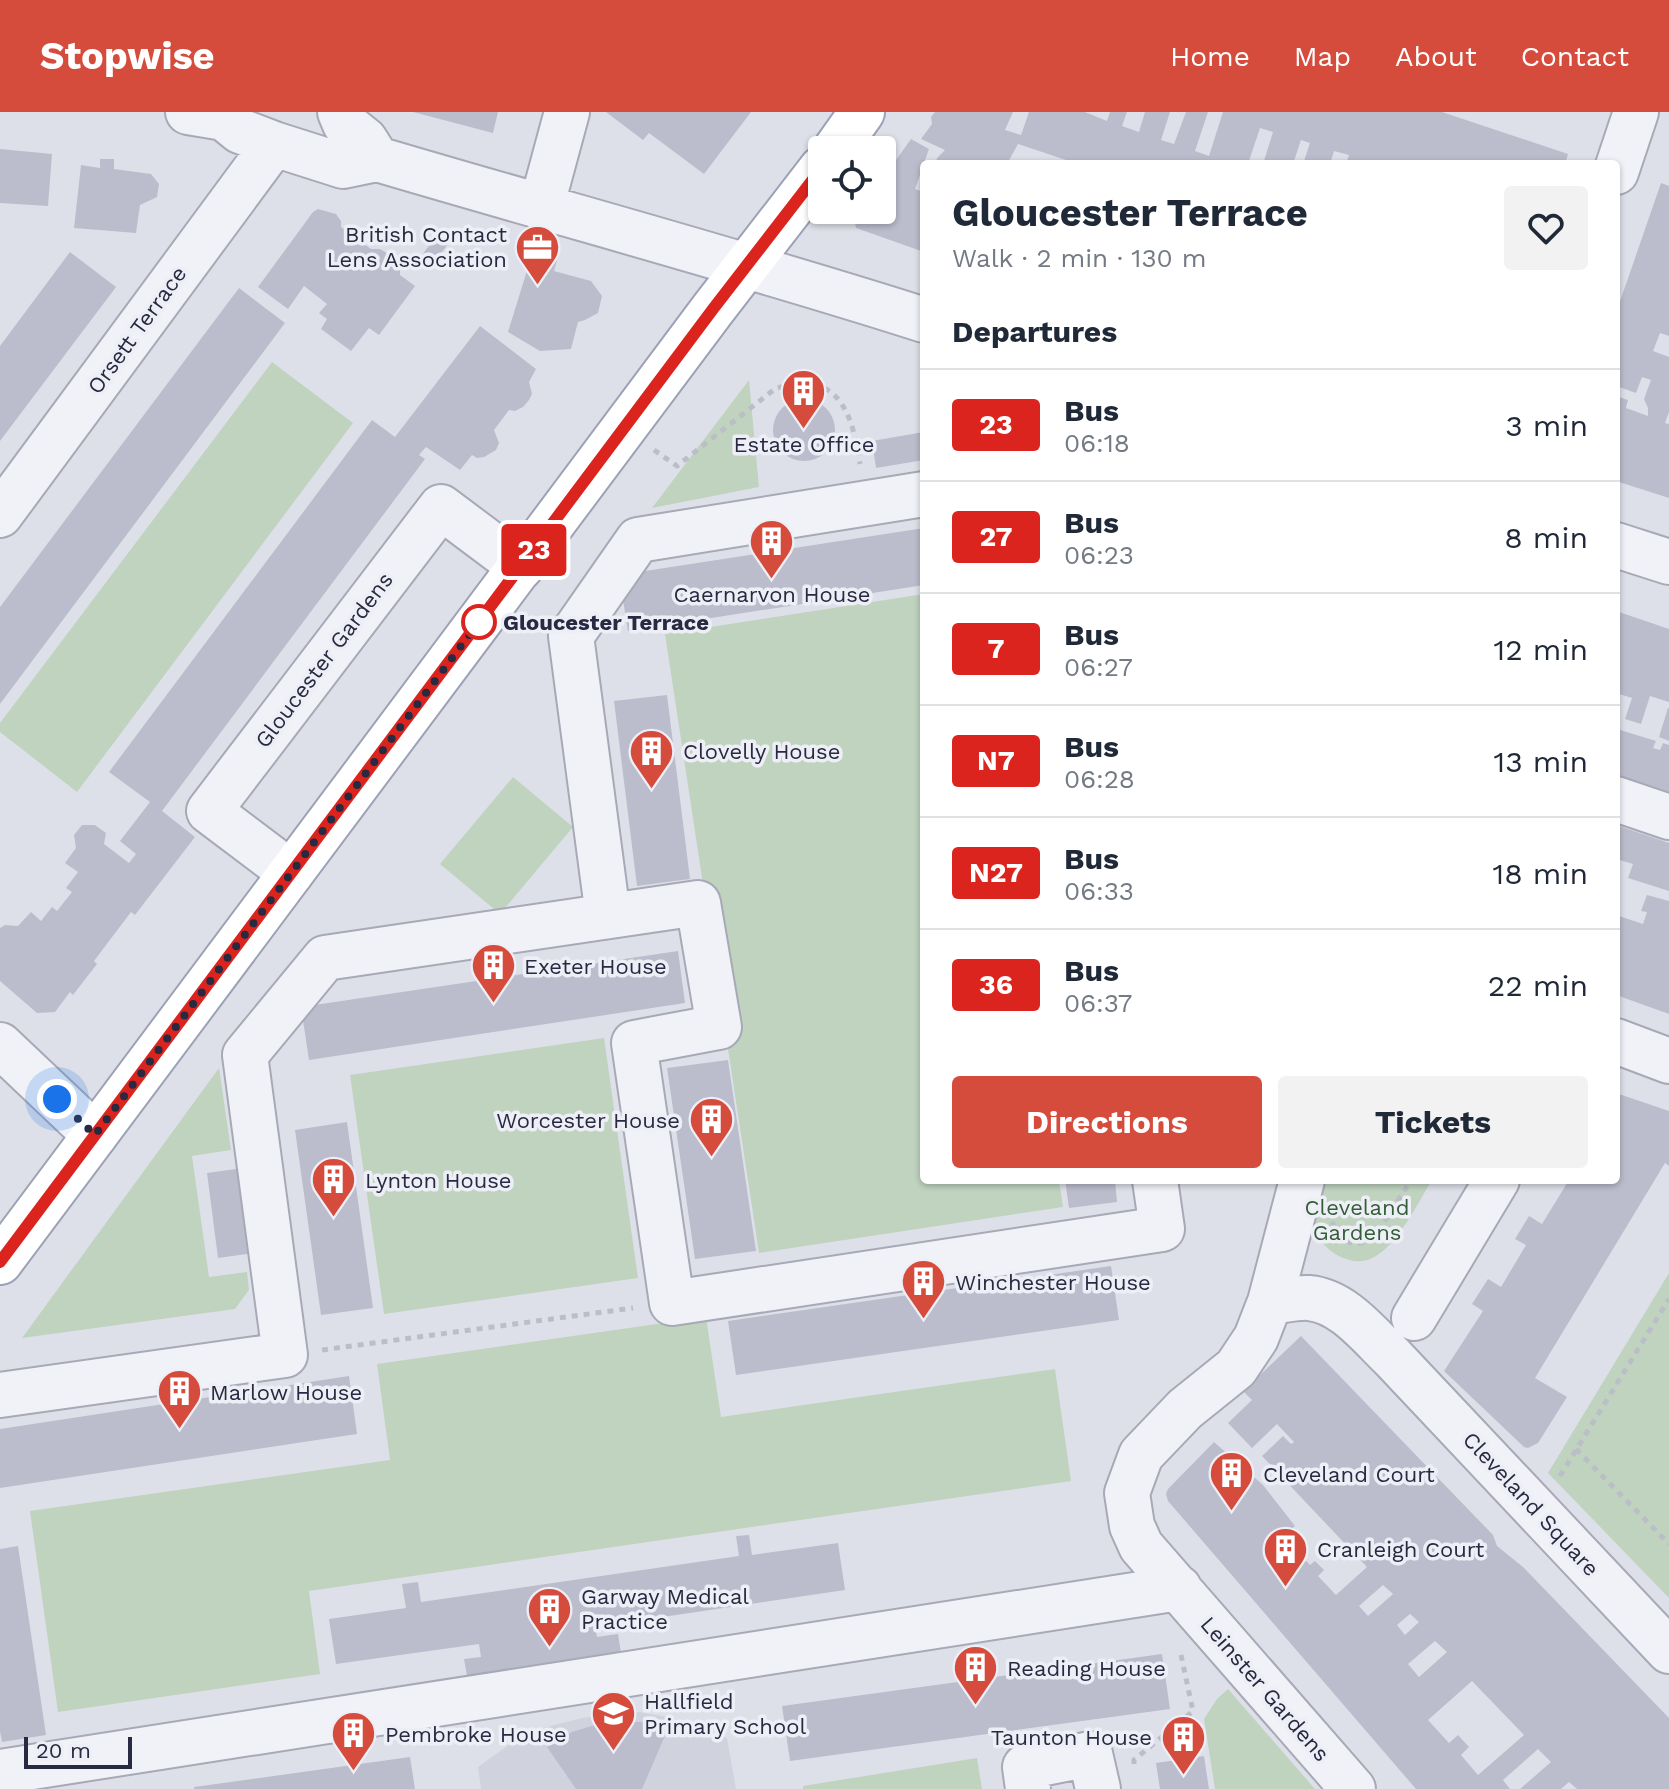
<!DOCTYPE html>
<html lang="en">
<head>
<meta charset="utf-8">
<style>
	:root { --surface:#fff; --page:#f2f2f3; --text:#1f2937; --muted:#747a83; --line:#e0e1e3; --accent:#d54c3d }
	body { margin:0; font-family:"Work Sans",sans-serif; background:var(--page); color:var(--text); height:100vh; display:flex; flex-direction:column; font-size:30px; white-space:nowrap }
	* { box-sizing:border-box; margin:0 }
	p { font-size:26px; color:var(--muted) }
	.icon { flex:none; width:44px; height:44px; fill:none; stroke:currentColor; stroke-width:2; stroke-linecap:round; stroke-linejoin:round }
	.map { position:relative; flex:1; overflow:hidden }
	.panel { position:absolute; left:920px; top:48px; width:700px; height:1024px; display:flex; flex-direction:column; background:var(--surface); border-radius:8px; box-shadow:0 2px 6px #0004 }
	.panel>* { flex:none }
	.badge { padding:0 16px; border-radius:6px; font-size:28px; line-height:52px }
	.controls { position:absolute; left:808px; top:24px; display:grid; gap:16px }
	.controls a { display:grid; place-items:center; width:88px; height:88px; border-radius:8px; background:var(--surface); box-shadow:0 2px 6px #0004; font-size:40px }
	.scale { position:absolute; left:24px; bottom:20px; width:108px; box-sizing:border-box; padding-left:8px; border:4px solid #272a40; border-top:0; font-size:22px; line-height:28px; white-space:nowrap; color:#272a40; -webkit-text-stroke:6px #eeeff6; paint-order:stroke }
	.you { position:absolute; width:40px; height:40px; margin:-20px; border:6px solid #fff; border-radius:50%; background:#1a73e8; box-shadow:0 0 0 12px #1a73e833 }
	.map>.badge { position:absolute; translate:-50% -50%; box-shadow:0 0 0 4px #fff }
	h2 { padding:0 32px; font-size:30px; line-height:72px }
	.round { display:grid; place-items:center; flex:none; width:84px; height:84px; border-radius:8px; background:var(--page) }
	.summary { display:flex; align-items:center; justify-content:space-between; height:136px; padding:0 32px }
	h1 { font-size:38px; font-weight:700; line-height:60px }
	.primary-button { display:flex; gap:16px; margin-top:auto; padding:16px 32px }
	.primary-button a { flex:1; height:92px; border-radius:8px; background:var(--accent); color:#fff; font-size:32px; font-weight:700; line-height:92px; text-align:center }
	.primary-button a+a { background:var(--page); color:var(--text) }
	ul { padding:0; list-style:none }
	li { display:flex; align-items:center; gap:24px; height:112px; padding:0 32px; border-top:2px solid var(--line) }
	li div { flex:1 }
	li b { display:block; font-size:30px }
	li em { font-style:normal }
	li .badge { min-width:88px; font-weight:700; text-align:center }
	header { display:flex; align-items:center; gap:48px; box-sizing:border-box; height:112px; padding:0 40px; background:var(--accent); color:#fff }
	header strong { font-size:38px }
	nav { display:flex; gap:44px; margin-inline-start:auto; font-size:28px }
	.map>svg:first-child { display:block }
	.built { fill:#d0d2de }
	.green { fill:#bfd3bf }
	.building { fill:#bbbdcc; fill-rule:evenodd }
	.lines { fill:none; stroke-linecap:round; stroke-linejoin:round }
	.minor-casing { stroke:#a7a9b6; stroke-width:48 }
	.major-casing { stroke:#9da1b5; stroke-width:48 }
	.path { stroke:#bcbec7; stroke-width:5; stroke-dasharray:6 6; stroke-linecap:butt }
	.minor { stroke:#f1f2f7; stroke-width:44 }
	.major { stroke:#fff; stroke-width:44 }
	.line-casing { stroke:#fff; stroke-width:18 }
	.line { stroke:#dc241f; stroke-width:12 }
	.walk { stroke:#272a40; stroke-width:8; stroke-dasharray:0 14.4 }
	.stop-dot { fill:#fff; stroke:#dc241f; stroke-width:4 }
	.labels { text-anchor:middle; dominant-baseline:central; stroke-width:7; stroke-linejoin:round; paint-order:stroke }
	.poi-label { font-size:22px; fill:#272a40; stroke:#eeeff6; text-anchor:start }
	.street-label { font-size:22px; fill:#272a40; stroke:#eeeff6 }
	.stop-label { font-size:22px; font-weight:bold; fill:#272a40; stroke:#eeeff6; text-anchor:start }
	.park-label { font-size:22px; fill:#335d36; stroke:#eeeff6 }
</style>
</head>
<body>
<header>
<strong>Stopwise</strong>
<nav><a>Home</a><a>Map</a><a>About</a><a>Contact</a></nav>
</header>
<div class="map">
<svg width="1669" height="1677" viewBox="0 0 1669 1677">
	<rect width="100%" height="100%" fill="#dee0e9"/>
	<!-- built -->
	<path class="built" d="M620 1600H639L673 1606 727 1626 736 1677H481L478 1655 524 1622 535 1618 582 1606Z"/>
	<!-- green -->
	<path class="green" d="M272 250 353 311 77 680 0 620V611Z
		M749 268 759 375 652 396Z
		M924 482V1068H1059L1063 1095 759 1141 665 522Z
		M513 665 573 715 500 802 440 752Z
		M604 926 638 1166 384 1202 350 963Z
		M219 956 231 1038 192 1044 209 1165 247 1160 249 1178 235 1197 22 1226Z
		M1323 1068H1432C1417 1092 1400 1129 1376 1144 1351 1161 1312 1134 1313 1105 1314 1093 1320 1079 1323 1068Z
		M1669 1161V1486L1548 1361Z
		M706 1205 721 1305 1055 1257 1071 1369 309 1479 320 1562 58 1600 30 1399 390 1348 377 1252Z
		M1228 1577 1315 1677H1215L1204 1607 1217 1587Z
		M977 1646 982 1677H803V1674Z"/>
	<!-- building -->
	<path class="building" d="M413 0H498L493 21Z
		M606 0H751L704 62 649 21 643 28Z
		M935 0H1013L1005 18 1021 23 1029 0H1085L1107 9 1110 0H1127L1122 14 1139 20 1145 0H1170L1161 28 1174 32 1186 0H1208L1195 39 1209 44 1223 0H1442L1568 42 1565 52H1346L1349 43 1334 39 1330 52H1303L1310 31 1301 28 1293 52H1263L1273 20 1260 16 1248 52H1078L1018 32 1007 52H934L938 45 945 38 921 27 932 12 931 5Z
		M911 27 929 37 915 77 924 80V140L856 116 855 110 864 98H882V68L887 59 882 56V48L885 42 896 48Z
		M0 37 52 42 48 94 0 91Z
		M100 47H114V57L151 62 159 72 157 85 140 93 136 121 74 116 81 53 100 56Z
		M1661 71 1669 74V224L1660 221 1653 239 1669 245V300L1665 311 1669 312V386L1616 369V284L1628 288 1626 296 1648 304V296L1644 287 1651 268 1642 265 1636 281 1616 274V201Z
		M318 97 336 102 341 109V115L371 137H380L395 146 400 153V163L415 174 379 223 369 216 351 239 321 217 327 207 319 201 327 192 304 174 288 197 258 175 313 100Z
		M439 120 451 128 428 159 417 150Z
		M70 140 116 175 0 329V234Z
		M543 141 558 145 554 159 591 169 602 184 598 201 585 208 578 210 571 237 540 239 508 220 529 152 541 155Z
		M239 176 285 211 0 592V495Z
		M480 214 536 257 529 270 532 282 529 288 523 295 515 299 509 298 494 318 499 331 496 338 484 345 477 346 472 343 460 358 426 335 419 343 425 347 162 699 195 725 135 803 131 800 94 849 97 852 73 883 70 880 55 900 37 901 0 869V816L5 813 18 814 31 800 41 809 52 795 57 799 72 780 66 776 78 760 65 751 76 736 74 723 82 713H95L106 721 104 732 129 751 136 742 120 729 150 690 109 660 372 308 395 325Z
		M773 318a31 31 0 1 1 62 0a31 31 0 1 1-62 0Z
		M924 320V348L876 356 872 329Z
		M924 416V473L628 519 619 463Z
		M1616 499 1669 517V590L1650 584 1641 612 1625 607 1632 586 1616 581Z
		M667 583 690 767 637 774 614 589Z
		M1668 596H1669V629L1659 625Z
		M1617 617 1656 629 1653 636 1660 638 1663 631 1669 633V684L1616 667Z
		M1616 713 1669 731V779L1628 766 1633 752 1616 747Z
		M1647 783 1669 789V902L1616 883V803L1643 812 1647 800 1641 799Z
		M678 839 685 891 309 948 301 895Z
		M728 948 756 1139 695 1147 667 956Z
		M1619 982 1669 999V1054L1665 1051 1535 1266 1567 1285 1538 1331 1528 1336 1524 1335 1444 1259 1483 1199 1472 1192 1488 1167 1501 1175 1526 1133 1515 1127 1529 1104 1542 1112 1569 1068H1616V987Z
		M347 1010 373 1196 321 1203 295 1018Z
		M243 1056 254 1141 218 1146 207 1061Z
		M1065 1068H1115L1117 1090 1069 1096Z
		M1111 1154 1119 1208 736 1263 728 1209Z
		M1301 1224 1493 1423 1497 1434 1523 1455 1669 1606V1677H1577L1569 1670 1561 1677H1520L1551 1650 1538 1637 1503 1668 1510 1677H1416L1168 1389 1166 1382 1168 1377 1214 1330 1263 1373 1295 1414 1284 1424 1310 1453 1315 1449 1324 1458 1318 1464 1336 1483 1367 1455 1262 1344 1283 1324 1291 1332 1294 1330 1277 1312 1252 1336 1228 1311 1252 1288 1243 1279ZM1383 1473 1393 1482 1368 1504 1359 1494ZM1410 1502 1419 1510 1405 1523 1397 1513ZM1435 1529 1447 1540 1419 1565 1408 1552ZM1472 1569 1524 1623 1478 1663 1461 1643 1469 1635 1458 1623 1449 1631 1428 1608Z
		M349 1264 357 1322 0 1376V1317Z
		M749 1423 752 1443 838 1431 845 1478 595 1515 597 1525 618 1522 621 1541 467 1564 464 1547 481 1545 479 1532 336 1552 329 1507 406 1496 402 1472 418 1470 421 1490 739 1444 736 1424Z
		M18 1434 46 1623 2 1630 0 1619V1437Z
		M1162 1542 1170 1597 790 1649 782 1594Z
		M612 1610H641L656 1614 667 1619 642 1677H576L547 1635 572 1620 598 1612Z
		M1204 1644 1209 1677H1160L1156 1651Z
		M410 1645 415 1677H194V1675Z"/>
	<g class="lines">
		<defs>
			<path id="minor" d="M188 0 224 6 240 19 274 32 343 54 377 47C559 101 743 150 924 208
				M340 0 345 12 365 28 377 47
				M1616 60 1636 0
				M541 96 567 0
				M0 403 274 32
				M1616 433 1669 450
				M1616 687 1669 705
				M291 761 209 699 441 395 521 455
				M608 804 571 524 638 428 924 382
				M1616 929 1669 949
				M0 933 95 1023
				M1302 1068 1270 1190 1256 1226 1236 1256 1185 1297 1141 1343 1127 1381 1132 1414 1141 1434 1353 1677
				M1270 1190C1282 1189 1297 1185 1309 1186 1343 1189 1369 1223 1392 1245L1669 1539
				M1414 1206 1497 1068
				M0 1283 285 1243 245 943 325 846 698 791 719 915 634 931 672 1191 1162 1117 1155 1068
				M0 1660 1179 1476
				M1028 1677 1025 1655 1090 1642 1098 1677"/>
			<path id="major" d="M835 38 862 0
				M0 1150 713 197 822 56"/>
		</defs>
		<!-- minor casing -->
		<use href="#minor" class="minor-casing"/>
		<!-- major casing -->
		<use href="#major" class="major-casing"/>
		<!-- path -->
		<path class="path" d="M654 338 677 354 776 276C782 275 789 272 795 271 845 267 854 314 860 352
			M1332 1110C1343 1133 1359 1140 1378 1120L1411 1068
			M322 1238 633 1196
			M1576 1337 1669 1432
			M1560 1364 1669 1187
			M1134 1652V1648L1193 1599 1181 1543"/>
		<!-- minor -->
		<use href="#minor" class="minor"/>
		<!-- major -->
		<use href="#major" class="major"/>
	</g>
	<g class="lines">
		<defs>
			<path id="line" d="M0 1150 713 197 822 56"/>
		</defs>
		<!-- line casing -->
		<use href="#line" class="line-casing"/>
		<!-- line -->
		<use href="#line" class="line"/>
		<!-- walk -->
		<path class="walk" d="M57 987 95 1023 479 510"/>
	</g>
	<!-- icons -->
	<defs>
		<symbol id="office-pin" viewBox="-11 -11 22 30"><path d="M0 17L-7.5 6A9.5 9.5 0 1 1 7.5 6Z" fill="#d54c3d" stroke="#eeeff6"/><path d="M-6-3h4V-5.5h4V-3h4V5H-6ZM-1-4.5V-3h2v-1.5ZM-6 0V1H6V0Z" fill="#fff"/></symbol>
		<symbol id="building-pin" viewBox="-11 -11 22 30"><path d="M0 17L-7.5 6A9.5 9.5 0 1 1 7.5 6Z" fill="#d54c3d" stroke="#eeeff6"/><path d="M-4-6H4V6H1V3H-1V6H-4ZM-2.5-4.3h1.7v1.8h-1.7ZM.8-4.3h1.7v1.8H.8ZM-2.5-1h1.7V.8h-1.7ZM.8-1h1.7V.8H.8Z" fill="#fff"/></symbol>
		<symbol id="school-pin" viewBox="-11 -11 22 30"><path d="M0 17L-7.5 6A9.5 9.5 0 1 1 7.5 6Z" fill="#d54c3d" stroke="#eeeff6"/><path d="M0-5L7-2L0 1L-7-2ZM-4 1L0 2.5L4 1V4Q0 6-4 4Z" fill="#fff"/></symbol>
	</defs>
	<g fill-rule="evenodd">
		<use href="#office-pin" x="512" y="110" width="51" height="69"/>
		<use href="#building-pin" x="778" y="254" width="51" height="69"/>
		<use href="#building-pin" x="746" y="404" width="51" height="69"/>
		<use href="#building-pin" x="626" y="614" width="51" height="69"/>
		<use href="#building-pin" x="468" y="828" width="51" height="69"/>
		<use href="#building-pin" x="686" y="982" width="51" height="69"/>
		<use href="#building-pin" x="308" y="1042" width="51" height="69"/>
		<use href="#building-pin" x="898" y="1144" width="51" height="69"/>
		<use href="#building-pin" x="154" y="1254" width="51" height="69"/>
		<use href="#building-pin" x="1206" y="1336" width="51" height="69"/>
		<use href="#building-pin" x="1260" y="1412" width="51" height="69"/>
		<use href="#building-pin" x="524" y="1472" width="51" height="69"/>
		<use href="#building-pin" x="950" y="1530" width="51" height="69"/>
		<use href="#school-pin" x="588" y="1576" width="51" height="69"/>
		<use href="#building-pin" x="328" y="1596" width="51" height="69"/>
		<use href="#building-pin" x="1158" y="1600" width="51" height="69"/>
	</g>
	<!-- markers -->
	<circle class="stop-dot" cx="479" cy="510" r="16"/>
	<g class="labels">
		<!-- poi labels -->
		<g class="poi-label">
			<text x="507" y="122" text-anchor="end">British Contact<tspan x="507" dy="25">Lens Association</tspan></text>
			<text x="804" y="332" text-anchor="middle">Estate Office</text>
			<text x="772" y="482" text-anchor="middle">Caernarvon House</text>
			<text x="683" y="639">Clovelly House</text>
			<text x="524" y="854">Exeter House</text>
			<text x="680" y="1008" text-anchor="end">Worcester House</text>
			<text x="365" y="1068">Lynton House</text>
			<text x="955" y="1170">Winchester House</text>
			<text x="210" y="1280">Marlow House</text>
			<text x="1263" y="1362">Cleveland Court</text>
			<text x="1317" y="1437">Cranleigh Court</text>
			<text x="581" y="1484">Garway Medical<tspan x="581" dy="25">Practice</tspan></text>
			<text x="1007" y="1556">Reading House</text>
			<text x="644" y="1589">Hallfield<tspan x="644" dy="25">Primary School</tspan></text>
			<text x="385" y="1622">Pembroke House</text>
			<text x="1152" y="1625" text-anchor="end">Taunton House</text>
		</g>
		<!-- street labels -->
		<g class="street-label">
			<text transform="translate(137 218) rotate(-54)">Orsett Terrace</text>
			<text transform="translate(324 548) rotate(-53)">Gloucester Gardens</text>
			<text transform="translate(1531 1392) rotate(47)">Cleveland Square</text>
			<text transform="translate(1265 1577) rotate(49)">Leinster Gardens</text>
		</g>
		<!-- stop labels -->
		<g class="stop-label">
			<text x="503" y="510">Gloucester Terrace</text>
		</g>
		<!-- park labels -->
		<g class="park-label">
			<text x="1357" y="1095">Cleveland<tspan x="1357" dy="25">Gardens</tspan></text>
		</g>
	</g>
</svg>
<div class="controls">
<a><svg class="icon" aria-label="locate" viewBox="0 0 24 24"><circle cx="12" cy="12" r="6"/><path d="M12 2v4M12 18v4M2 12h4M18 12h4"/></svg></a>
</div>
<div class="scale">20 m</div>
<div class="you" style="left:57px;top:987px"></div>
<b class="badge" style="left:534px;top:438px;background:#dc241f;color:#fff">23</b>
<section class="panel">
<div class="summary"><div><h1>Gloucester Terrace</h1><p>Walk · 2 min · 130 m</p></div><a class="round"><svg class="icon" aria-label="heart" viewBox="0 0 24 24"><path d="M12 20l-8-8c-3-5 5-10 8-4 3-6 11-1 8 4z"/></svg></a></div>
<h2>Departures</h2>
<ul>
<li><span class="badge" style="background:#dc241f;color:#fff">23</span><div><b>Bus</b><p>06:18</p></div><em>3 min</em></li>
<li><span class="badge" style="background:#dc241f;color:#fff">27</span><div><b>Bus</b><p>06:23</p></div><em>8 min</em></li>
<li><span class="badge" style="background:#dc241f;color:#fff">7</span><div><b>Bus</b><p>06:27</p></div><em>12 min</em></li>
<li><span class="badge" style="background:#dc241f;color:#fff">N7</span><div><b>Bus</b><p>06:28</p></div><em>13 min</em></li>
<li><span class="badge" style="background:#dc241f;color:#fff">N27</span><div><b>Bus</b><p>06:33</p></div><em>18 min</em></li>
<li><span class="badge" style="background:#dc241f;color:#fff">36</span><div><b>Bus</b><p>06:37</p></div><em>22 min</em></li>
</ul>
<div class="primary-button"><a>Directions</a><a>Tickets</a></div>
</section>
</div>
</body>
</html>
